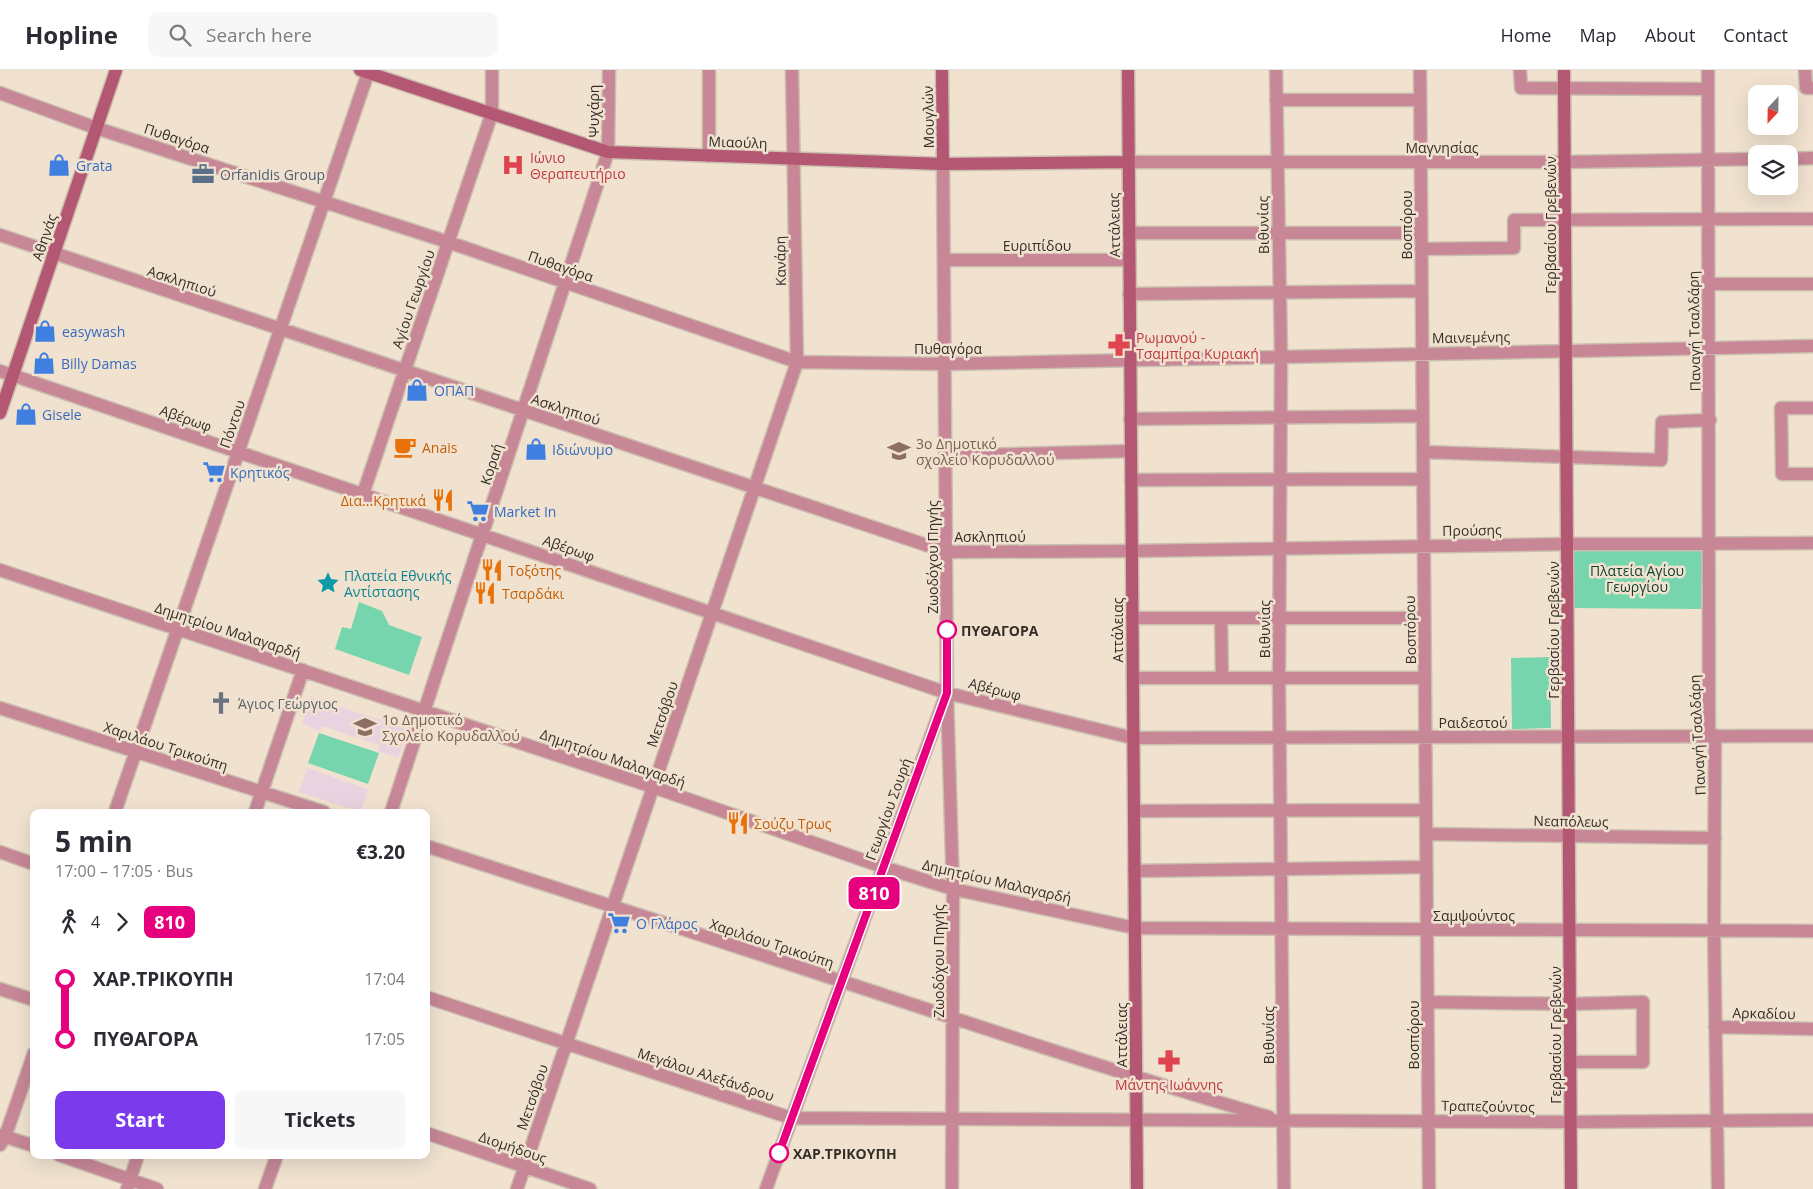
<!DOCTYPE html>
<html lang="en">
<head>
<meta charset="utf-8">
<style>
	:root { --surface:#fff; --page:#f7f7f7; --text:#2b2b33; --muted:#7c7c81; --line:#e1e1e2; --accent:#7c3aed }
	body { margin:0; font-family:"Open Sans",sans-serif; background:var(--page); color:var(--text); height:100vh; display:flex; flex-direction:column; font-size:19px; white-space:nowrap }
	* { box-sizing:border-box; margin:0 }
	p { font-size:16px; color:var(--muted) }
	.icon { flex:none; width:28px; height:28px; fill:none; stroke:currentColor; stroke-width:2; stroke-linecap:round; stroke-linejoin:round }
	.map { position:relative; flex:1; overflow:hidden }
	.side { position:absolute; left:30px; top:739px; width:400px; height:350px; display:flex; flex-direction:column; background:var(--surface); border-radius:10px; box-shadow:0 5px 20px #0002 }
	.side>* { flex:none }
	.badge { padding:0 10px; border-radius:8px; font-size:18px; line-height:32px }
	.needle { width:32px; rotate:202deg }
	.buttons { position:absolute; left:1748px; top:15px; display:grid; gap:10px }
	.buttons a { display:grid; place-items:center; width:50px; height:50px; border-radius:10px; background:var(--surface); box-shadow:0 5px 20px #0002; font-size:25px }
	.map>.badge { position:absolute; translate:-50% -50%; box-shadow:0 0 0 2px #fff }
	.legs { display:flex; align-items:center; gap:8px; height:55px; padding:0 25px; font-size:16px }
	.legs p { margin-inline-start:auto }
	.overview { display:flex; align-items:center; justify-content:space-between; height:85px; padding:0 25px }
	h1 { font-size:28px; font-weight:700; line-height:38px }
	.primary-button { display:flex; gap:10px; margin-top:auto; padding:10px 25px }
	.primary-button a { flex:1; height:58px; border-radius:10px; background:var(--accent); color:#fff; font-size:20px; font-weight:700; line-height:58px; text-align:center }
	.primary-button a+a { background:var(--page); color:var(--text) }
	ul { padding:0 25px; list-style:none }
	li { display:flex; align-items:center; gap:18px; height:60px; font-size:19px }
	li i { display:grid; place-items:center; width:8px; height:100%; margin:0 6px; background:currentColor }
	li i::after { content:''; width:12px; height:12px; margin:-6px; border:4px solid; border-radius:50%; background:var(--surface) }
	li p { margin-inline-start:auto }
	li:first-child i { background:linear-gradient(#0000 50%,currentColor 0) }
	li:last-child i { background:linear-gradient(currentColor 50%,#0000 0) }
	header { display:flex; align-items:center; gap:30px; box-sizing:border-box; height:70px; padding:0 25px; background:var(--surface); border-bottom:1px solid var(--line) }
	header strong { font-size:24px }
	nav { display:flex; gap:28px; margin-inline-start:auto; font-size:18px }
	.search { width:350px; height:45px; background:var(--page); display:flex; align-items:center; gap:12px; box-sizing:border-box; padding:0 18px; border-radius:10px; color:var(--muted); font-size:19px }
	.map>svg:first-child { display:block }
	.education { fill:#ead3e0 }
	.green { fill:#76d5ac }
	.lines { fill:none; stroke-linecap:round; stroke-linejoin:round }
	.street-casing { stroke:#cbbeae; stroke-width:15 }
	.secondary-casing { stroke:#cbbeae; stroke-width:15 }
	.street { stroke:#c78797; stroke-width:12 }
	.secondary { stroke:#b35773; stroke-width:12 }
	.line-1-casing { stroke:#fff; stroke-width:11 }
	.line-1 { stroke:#e6007e; stroke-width:8 }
	.stop-1-dot { fill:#fff; stroke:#e6007e; stroke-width:2.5 }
	.labels { text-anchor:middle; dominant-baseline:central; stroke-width:5; stroke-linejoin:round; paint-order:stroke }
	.street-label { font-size:14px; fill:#342e27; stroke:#f1e2d0 }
	.health-label { font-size:14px; fill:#be3a42; stroke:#f1e2d0; text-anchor:start }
	.shop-label { font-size:14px; fill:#366cbe; stroke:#f1e2d0; text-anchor:start }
	.service-label { font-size:14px; fill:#4e5e75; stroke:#f1e2d0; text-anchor:start }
	.education-label { font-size:14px; fill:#785e54; stroke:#f1e2d0; text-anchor:start }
	.food-label { font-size:14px; fill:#c56008; stroke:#f1e2d0; text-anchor:start }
	.park-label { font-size:14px; fill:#0d3e2c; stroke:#f1e2d0 }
	.culture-label { font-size:14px; fill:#0d838f; stroke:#f1e2d0; text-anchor:start }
	.stop-label { font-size:14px; font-weight:bold; fill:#342e27; stroke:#f1e2d0; text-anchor:start }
	.worship-label { font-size:14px; fill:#5b616d; stroke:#f1e2d0; text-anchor:start }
</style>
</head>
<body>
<header>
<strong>Hopline</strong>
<div class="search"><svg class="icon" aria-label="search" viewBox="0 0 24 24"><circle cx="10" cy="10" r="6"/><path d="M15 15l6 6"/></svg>Search here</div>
<nav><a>Home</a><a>Map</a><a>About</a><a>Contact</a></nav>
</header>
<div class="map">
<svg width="1813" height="1119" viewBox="0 0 1813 1119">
	<rect width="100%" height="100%" fill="#f1e2d0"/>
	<!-- education -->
	<path class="education" d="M311 627 408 659 398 688 378 681 380 675 322 656 320 661 302 654Z
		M307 698 368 719 361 742 299 722Z"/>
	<!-- green -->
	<path class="green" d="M1573 478 1702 479 1701 539 1572 538Z
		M359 532 382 541 389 555 422 567 409 605 335 579 342 557 351 559Z
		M1550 587 1551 658 1512 659 1511 588Z
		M319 663 379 683 368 714 308 693Z"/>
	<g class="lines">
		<defs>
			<path id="street" d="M1276 0 1281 286 1279 608 1284 1119
				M1420 0 1429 1119
				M1520 0 1521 18 1708 19
				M1708 0 1709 661 1715 666 1714 859 1718 1119
				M1805 0 1806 18H1813
				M0 23 96 58 448 172 797 292 945 294 1813 276
				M1276 30H1420
				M709 86V0
				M1789 89 1813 88
				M1128 92H1565L1756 89
				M943 94 947 623 953 819 952 1119
				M1129 163H1421
				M0 165 947 482 1132 481 1567 474 1813 473
				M1421 179 1514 178V150L1813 149
				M944 190H1129
				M1708 214H1813
				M1129 224 1422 221
				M0 301 947 623 1133 668 1813 666
				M1813 338H1781L1782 404H1813
				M1130 349 1423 346
				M1423 382 1661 390 1662 352 1710 350
				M946 386 1131 381
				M1131 410 1423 409
				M363 424 492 43V0
				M0 500 653 717 883 797 953 819 1135 858 1813 861
				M1132 548H1424
				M1221 548 1222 608
				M1133 608H1425
				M0 638 324 742
				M1134 741 1426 740
				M115 742 368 3 366 0
				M255 742 303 600
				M391 742 608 82 609 0
				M1426 764 1715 768
				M426 776C564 821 703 865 841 911 983 958 1125 1005 1269 1047
				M0 782 34 794
				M1134 801 1426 797
				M0 919 34 930
				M426 927 791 1048 1570 1052 1813 1050
				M1427 932 1570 934 1643 932V992H1570
				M1715 957 1813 959
				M426 1063 590 1119
				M0 1065 34 1076
				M0 1075 5 1067 34 983
				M59 1085 157 1119
				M127 1119 138 1085
				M265 1119 277 1085
				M517 1119 797 292 792 0
				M766 1119 944 630"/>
			<path id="secondary" d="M360 0 608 82 943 94 1128 92
				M942 0 943 94
				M1128 0 1137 1119
				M1564 0 1571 1119
				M0 343 116 0"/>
		</defs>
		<!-- street casing -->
		<use href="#street" class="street-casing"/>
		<!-- secondary casing -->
		<use href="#secondary" class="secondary-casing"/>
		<!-- street -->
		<use href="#street" class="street"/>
		<!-- secondary -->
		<use href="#secondary" class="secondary"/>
	</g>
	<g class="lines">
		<defs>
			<path id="line-1" d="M779 1083 947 623V560"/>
		</defs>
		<!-- line-1 casing -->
		<use href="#line-1" class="line-1-casing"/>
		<!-- line-1 -->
		<use href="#line-1" class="line-1"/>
	</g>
	<!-- icons -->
	<defs>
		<symbol id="shop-bare" viewBox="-9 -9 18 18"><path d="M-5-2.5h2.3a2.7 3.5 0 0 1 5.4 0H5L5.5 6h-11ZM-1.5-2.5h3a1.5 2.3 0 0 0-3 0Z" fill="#3f7fe0" stroke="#f1e2d0" stroke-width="2.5" paint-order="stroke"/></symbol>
		<symbol id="hospital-bare" viewBox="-9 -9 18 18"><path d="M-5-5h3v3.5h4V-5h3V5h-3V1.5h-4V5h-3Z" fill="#e0444e" stroke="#f1e2d0" stroke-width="2.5" paint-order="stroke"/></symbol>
		<symbol id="office-bare" viewBox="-9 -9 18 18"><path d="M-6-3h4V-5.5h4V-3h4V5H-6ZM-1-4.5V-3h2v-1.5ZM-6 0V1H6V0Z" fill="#5c6f8a" stroke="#f1e2d0" stroke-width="2.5" paint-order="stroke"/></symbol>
		<symbol id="pharmacy-bare" viewBox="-9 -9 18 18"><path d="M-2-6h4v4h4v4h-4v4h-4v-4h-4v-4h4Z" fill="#e0444e" stroke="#f1e2d0" stroke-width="2.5" paint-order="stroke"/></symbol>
		<symbol id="cafe-bare" viewBox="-9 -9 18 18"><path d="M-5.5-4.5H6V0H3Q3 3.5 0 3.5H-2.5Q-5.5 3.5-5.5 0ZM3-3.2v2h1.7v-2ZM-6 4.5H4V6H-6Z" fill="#e8710a" stroke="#f1e2d0" stroke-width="2.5" paint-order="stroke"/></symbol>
		<symbol id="school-bare" viewBox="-9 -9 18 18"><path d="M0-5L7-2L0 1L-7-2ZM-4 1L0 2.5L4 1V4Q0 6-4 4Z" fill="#8d6e63" stroke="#f1e2d0" stroke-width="2.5" paint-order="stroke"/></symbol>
		<symbol id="supermarket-bare" viewBox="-9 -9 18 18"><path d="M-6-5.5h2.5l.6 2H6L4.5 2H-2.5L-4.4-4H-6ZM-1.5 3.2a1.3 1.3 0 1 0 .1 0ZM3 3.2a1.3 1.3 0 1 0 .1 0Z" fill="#3f7fe0" stroke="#f1e2d0" stroke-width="2.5" paint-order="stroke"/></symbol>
		<symbol id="restaurant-bare" viewBox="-9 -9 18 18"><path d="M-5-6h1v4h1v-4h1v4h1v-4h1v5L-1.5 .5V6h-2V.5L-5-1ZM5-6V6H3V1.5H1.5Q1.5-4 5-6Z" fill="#e8710a" stroke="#f1e2d0" stroke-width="2.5" paint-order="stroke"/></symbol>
		<symbol id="sight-bare" viewBox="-9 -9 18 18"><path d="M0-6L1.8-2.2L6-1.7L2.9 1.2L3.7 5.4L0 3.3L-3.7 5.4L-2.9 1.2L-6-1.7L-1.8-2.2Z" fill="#0f9aa8" stroke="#f1e2d0" stroke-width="2.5" paint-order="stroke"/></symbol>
		<symbol id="church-bare" viewBox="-9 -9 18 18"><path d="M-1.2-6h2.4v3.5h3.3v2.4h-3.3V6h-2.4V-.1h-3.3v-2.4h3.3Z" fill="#6b7280" stroke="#f1e2d0" stroke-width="2.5" paint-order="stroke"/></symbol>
	</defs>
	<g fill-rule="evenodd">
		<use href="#shop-bare" x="43" y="79" width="32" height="32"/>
		<use href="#hospital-bare" x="497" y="79" width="32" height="32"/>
		<use href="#office-bare" x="187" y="88" width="32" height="32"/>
		<use href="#shop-bare" x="29" y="245" width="32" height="32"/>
		<use href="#pharmacy-bare" x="1103" y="259" width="32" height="32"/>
		<use href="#shop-bare" x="28" y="277" width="32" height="32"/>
		<use href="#shop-bare" x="401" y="304" width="32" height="32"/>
		<use href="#shop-bare" x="10" y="328" width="32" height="32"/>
		<use href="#cafe-bare" x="389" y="361" width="32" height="32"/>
		<use href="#shop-bare" x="520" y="363" width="32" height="32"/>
		<use href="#school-bare" x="883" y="365" width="32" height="32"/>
		<use href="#supermarket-bare" x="198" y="386" width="32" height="32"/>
		<use href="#restaurant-bare" x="427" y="414" width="32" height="32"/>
		<use href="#supermarket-bare" x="462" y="425" width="32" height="32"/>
		<use href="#restaurant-bare" x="476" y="484" width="32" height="32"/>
		<use href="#sight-bare" x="312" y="497" width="32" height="32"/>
		<use href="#restaurant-bare" x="469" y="507" width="32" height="32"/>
		<use href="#church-bare" x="205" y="617" width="32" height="32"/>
		<use href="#school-bare" x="349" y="641" width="32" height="32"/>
		<use href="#restaurant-bare" x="722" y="737" width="32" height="32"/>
		<use href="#supermarket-bare" x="603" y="837" width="32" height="32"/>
		<use href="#pharmacy-bare" x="1153" y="975" width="32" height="32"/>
	</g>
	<!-- markers -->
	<g class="stop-1-dot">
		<circle cx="947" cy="560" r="9"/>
		<circle cx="779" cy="1083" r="9"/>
	</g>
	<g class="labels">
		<!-- street labels -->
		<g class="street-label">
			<text transform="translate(593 41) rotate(-90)">Ψυχάρη</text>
			<text transform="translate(928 47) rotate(-91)">Μουγλών</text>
			<text transform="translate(177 68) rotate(18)">Πυθαγόρα</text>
			<text transform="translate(738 72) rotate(2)">Μιαούλη</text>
			<text x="1442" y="77">Μαγνησίας</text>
			<text transform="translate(1114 155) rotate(-91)">Αττάλειας</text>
			<text transform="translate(1263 155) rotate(-91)">Βιθυνίας</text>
			<text transform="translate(1406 155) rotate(-90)">Βοσπόρου</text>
			<text transform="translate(1550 155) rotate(-90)">Γερβασίου Γρεβενών</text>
			<text transform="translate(44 167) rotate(-71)">Αθηνάς</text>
			<text x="1037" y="175">Ευριπίδου</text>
			<text transform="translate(780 191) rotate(-91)">Κανάρη</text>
			<text transform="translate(561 196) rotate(19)">Πυθαγόρα</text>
			<text transform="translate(182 211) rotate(18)">Ασκληπιού</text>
			<text transform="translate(413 229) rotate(-71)">Αγίου Γεωργίου</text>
			<text transform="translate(1694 261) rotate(-91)">Παναγή Τσαλδάρη</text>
			<text transform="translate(1471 267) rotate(-1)">Μαινεμένης</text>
			<text x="948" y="278">Πυθαγόρα</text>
			<text transform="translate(566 339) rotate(18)">Ασκληπιού</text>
			<text transform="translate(186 348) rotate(19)">Αβέρωφ</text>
			<text transform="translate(232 354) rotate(-71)">Πόντου</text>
			<text transform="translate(491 394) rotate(-72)">Κοραή</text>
			<text transform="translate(1472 460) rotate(-1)">Προύσης</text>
			<text x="990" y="466">Ασκληπιού</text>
			<text transform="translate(569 478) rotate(19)">Αβέρωφ</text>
			<text transform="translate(932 487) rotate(-90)">Ζωοδόχου Πηγής</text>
			<text transform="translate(1264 559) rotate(-90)">Βιθυνίας</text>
			<text transform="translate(228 560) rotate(18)">Δημητρίου Μαλαγαρδή</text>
			<text transform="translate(1117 560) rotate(-90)">Αττάλειας</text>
			<text transform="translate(1410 560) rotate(-91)">Βοσπόρου</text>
			<text transform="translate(1553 560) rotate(-90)">Γερβασίου Γρεβενών</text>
			<text transform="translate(995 619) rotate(14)">Αβέρωφ</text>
			<text transform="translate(662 644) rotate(-71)">Μετσόβου</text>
			<text x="1473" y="652">Ραιδεστού</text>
			<text transform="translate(1697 665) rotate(-93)">Παναγή Τσαλδάρη</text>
			<text transform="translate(166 676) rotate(18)">Χαριλάου Τρικούπη</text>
			<text transform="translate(613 688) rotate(19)">Δημητρίου Μαλαγαρδή</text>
			<text transform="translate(888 739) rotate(-70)">Γεωργίου Σουρή</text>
			<text transform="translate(1571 751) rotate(1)">Νεαπόλεως</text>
			<text transform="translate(997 811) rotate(13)">Δημητρίου Μαλαγαρδή</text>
			<text x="1474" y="845">Σαμψούντος</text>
			<text transform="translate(772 873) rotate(18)">Χαριλάου Τρικούπη</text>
			<text transform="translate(938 891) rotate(-90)">Ζωοδόχου Πηγής</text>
			<text transform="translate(1764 943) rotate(1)">Αρκαδίου</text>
			<text transform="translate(1121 965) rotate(-90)">Αττάλειας</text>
			<text transform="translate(1268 965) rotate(-90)">Βιθυνίας</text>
			<text transform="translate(1413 965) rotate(-90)">Βοσπόρου</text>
			<text transform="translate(1555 965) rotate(-90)">Γερβασίου Γρεβενών</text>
			<text transform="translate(706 1004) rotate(18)">Μεγάλου Αλεξάνδρου</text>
			<text transform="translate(532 1027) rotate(-71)">Μετσόβου</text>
			<text transform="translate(1488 1036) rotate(1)">Τραπεζούντος</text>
			<text transform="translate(513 1077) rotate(19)">Διομήδους</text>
		</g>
		<!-- health labels -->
		<g class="health-label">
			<text x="530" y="87">Ιώνιο<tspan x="530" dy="16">Θεραπευτήριο</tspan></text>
			<text x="1136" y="267">Ρωμανού -<tspan x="1136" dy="16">Τσαμπίρα Κυριακή</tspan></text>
			<text x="1169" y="1014" text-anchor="middle">Μάντης Ιωάννης</text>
		</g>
		<!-- shop labels -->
		<g class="shop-label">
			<text x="76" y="95">Grata</text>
			<text x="62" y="261">easywash</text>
			<text x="61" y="293">Billy Damas</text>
			<text x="434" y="320">ΟΠΑΠ</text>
			<text x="42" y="344">Gisele</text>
			<text x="552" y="379">Ιδιώνυμο</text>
			<text x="230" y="402">Κρητικός</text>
			<text x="494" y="441">Market In</text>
			<text x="636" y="853">Ο Γλάρος</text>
		</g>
		<!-- service labels -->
		<g class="service-label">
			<text x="220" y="104">Orfanidis Group</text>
		</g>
		<!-- education labels -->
		<g class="education-label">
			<text x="916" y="373">3ο Δημοτικό<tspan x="916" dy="16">σχολείο Κορυδαλλού</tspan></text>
			<text x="382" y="649">1o Δημοτικό<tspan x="382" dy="16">Σχολείο Κορυδαλλού</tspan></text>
		</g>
		<!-- food labels -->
		<g class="food-label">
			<text x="422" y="377">Anais</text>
			<text x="426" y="430" text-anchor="end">Δια...Κρητικά</text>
			<text x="508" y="500">Τοξότης</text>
			<text x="502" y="523">Τσαρδάκι</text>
			<text x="754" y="753">Σούζυ Τρως</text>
		</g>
		<!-- park labels -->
		<g class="park-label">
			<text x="1637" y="500">Πλατεία Αγίου<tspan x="1637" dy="16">Γεωργίου</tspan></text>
		</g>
		<!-- culture labels -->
		<g class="culture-label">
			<text x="344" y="505">Πλατεία Εθνικής<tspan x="344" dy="16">Αντίστασης</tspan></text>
		</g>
		<!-- stop labels -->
		<g class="stop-label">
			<text x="961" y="560">ΠΥΘΑΓΟΡΑ</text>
			<text x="793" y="1083">ΧΑΡ.ΤΡΙΚΟΥΠΗ</text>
		</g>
		<!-- worship labels -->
		<g class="worship-label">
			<text x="238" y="633">Άγιος Γεώργιος</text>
		</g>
	</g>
</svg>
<div class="buttons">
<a><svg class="needle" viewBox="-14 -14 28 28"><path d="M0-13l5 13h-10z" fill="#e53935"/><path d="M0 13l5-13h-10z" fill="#7c7c81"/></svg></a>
<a><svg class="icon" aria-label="layers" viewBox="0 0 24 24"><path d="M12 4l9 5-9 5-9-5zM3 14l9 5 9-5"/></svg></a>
</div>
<b class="badge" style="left:874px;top:823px;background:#e6007e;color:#fff">810</b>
<section class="side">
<div class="overview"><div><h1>5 min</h1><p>17:00 – 17:05 · Bus</p></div><b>€3.20</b></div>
<div class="legs"><svg class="icon" aria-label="walk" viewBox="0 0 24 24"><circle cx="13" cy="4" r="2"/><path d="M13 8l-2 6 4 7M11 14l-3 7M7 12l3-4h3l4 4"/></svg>4<svg class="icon" aria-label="forward" viewBox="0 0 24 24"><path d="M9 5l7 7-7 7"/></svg><b class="badge" style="background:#e6007e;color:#fff">810</b></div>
<ul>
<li><i style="color:#e6007e"></i><b>ΧΑΡ.ΤΡΙΚΟΥΠΗ</b><p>17:04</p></li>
<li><i style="color:#e6007e"></i><b>ΠΥΘΑΓΟΡΑ</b><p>17:05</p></li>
</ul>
<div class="primary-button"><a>Start</a><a>Tickets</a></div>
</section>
</div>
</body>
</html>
